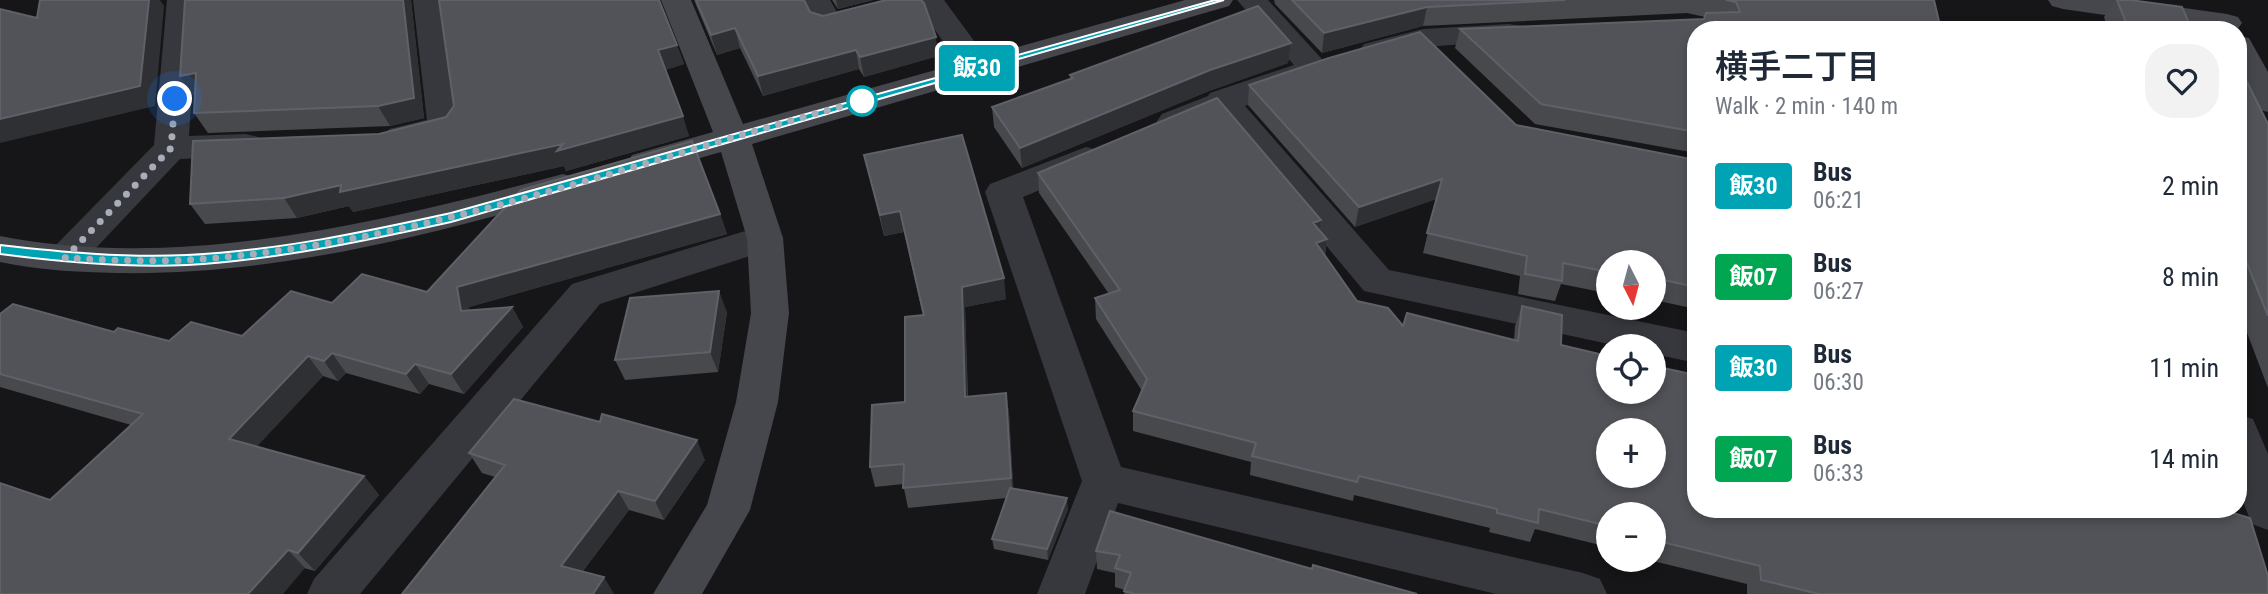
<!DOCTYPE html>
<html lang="en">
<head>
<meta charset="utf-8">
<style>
	:root { --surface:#fff; --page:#f2f2f3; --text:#1f2937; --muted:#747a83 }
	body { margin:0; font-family:"Roboto Condensed","Noto Sans JP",sans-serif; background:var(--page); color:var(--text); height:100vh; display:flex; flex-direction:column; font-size:26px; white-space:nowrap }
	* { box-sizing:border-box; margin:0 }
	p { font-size:23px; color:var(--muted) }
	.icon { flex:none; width:38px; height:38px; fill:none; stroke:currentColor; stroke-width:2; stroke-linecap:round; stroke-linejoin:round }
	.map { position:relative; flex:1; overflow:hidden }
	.side { position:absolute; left:1687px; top:21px; width:560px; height:497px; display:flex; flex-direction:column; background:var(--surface); border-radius:28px; box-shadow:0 4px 10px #0003 }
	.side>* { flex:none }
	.badge { padding:0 14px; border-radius:5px; font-size:24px; line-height:46px }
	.needle { width:46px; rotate:174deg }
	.tools { position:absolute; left:1596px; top:250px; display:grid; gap:14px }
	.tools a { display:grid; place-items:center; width:70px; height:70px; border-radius:50%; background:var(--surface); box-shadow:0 4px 10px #0003; font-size:35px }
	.you { position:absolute; width:35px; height:35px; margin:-18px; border:5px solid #fff; border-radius:50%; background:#1a73e8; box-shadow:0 0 0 10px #1a73e833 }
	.map>.badge { position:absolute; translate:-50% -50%; box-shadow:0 0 0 4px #fff }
	.round { display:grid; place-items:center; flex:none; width:74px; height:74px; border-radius:28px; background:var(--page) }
	.summary { display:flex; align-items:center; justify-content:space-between; height:119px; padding:0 28px }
	h1 { font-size:33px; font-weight:600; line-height:52px }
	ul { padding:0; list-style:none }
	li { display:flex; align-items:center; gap:21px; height:91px; padding:0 28px }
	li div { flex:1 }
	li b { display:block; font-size:26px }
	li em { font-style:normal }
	li .badge { min-width:77px; font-weight:700; text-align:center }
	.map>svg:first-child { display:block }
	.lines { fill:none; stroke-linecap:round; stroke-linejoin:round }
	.street { fill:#37383d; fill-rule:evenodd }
	.secondary { fill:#45474d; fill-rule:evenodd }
	.wall { fill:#47494d }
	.shaded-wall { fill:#2f3033 }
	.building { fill:#525359; stroke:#5f6168; stroke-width:2; fill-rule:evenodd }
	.line { fill:#00a3b4; stroke:#fff; stroke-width:2 }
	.walk { stroke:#a8adb8; stroke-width:7; stroke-dasharray:0 12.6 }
	.stop-dot { fill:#fff; stroke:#00a3b4; stroke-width:3.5 }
</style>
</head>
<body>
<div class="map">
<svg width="2268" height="594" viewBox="0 0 2268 594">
	<rect width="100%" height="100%" fill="#161618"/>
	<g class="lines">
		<!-- street -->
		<path class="street" d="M167 0H197L189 136 246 134 258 137 263 145 258 153 246 156 180 159 78 267 65 271 52 267 46 258 52 249 154 145Z
			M413 0H443L461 126 456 134 401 148 389 145 384 137 389 129 427 120Z
			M800 0H830L837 12 883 0H944L994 68 989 75 978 78 967 75 920 9 828 33 817 30Z
			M1237 0H1268L1330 68 1325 75 1311 77 1308 81 1245 106 1389 270 1696 333V363L1654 354V346H1618L1364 291 1218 116 1174 132 1162 128 1157 121 1162 114 1208 96 1210 93 1294 65Z
			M1509 24 1520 26 1524 33 1520 40 1424 47 1375 60 1364 58 1359 51 1364 44 1423 29Z
			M1086 147 1098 150 1103 158 1098 166 1023 197 1121 467 1583 573 1600 579 1607 594H1496L1118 503 1085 594H1037L1082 481 985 192 990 184Z
			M765 225 778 229 783 238 778 247 600 304 360 594H307L314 579 572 284Z
			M2238 414 2253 419 2268 454V530L2252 524 2238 490Z"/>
		<!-- secondary -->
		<path class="secondary" d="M661 0H691L743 124 1185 0H1233L1229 6 752 144 783 238 789 313 778 402 750 510 702 594H653L707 505 736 402 751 313 747 238 721 152 644 174 632 171 627 163 632 155 713 132Z
			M2048 0H2127L2227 14 2238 17 2242 23 2237 30H2210L2063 9 2052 6Z
			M2238 36 2249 38 2268 72V112L2256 109 2238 76Z
			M563 174 575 178 581 186 575 194C425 236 274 276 116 273 77 272 38 270 0 262V236C182 272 387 221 563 174Z"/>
	</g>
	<!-- wall -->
	<path class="wall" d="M411 0 424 118 390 126 208 133 194 113 195 96H194L180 76Z
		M694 0H804L810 12 938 56 864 77 859 69 763 96 740 48 717 55Z
		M832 0H873L838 9Z
		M1274 0H1934L1696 30V153L1535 124 1455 48 1460 29 1704 19 1705 17 1687 13 1423 26 1322 53 1275 4Z
		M2115 0H2130L2192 30H2108L2104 17Z
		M1291 43 1288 63 1209 91 1022 168 994 127 992 107 1070 79V75Z
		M677 45 684 64 665 70 689 136 566 171 564 166 353 212 349 206 297 218 205 224 190 204 379 134 446 117 454 106Z
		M2238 64 2268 124V388L2238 309Z
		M1249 85 1516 125 1696 160V309L1654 300V262H1608V290H1607L1606 293 1561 284 1555 301 1518 294 1520 276 1423 253 1436 199 1355 227 1248 105Z
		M864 155 1006 299 965 307 968 397 1006 393 1009 413 1013 488 1068 509 1048 560 994 549 992 539 1006 498 908 508 903 484 875 487 870 467 905 402 923 316 904 232 884 236Z
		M1038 173 1320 231 1327 239 1325 256 1357 301 1403 326 1514 340 1515 326 1522 306 1561 345 2268 594H1747V584L1649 560H1654V514H1608V547L1535 529 1530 542 1489 532 1490 528 1354 495 1353 501 1250 475 1251 462 1133 431V411L1142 391 1096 319 1095 298 1109 294 1039 193Z
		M720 214 727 234 469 307V310L512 307 523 327 464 394 429 384 420 394 346 373 338 381 323 376 257 446 364 476 379 495 315 571 50 500 131 425 0 387V314L169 341 242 336 332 303 427 292Z
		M727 312 718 372 625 380 615 360Z
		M469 453 705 460 664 520 629 510 583 571 402 594 495 477 482 473Z
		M1096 551 1312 569 1417 594H1124L1125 590 1115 587V573L1097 569Z"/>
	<!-- shaded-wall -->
	<path class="shaded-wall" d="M149 0H160L164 6 155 106 0 143V119Z
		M403 0H411L424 118 390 126 378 106Z
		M836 0H873L838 9Z
		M1427 7 1423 26 1322 53 1324 33Z
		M735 28 740 48 717 55 711 35Z
		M936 37 938 56 864 77 860 57Z
		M1291 43 1288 63 1209 91 1022 168 1020 148 1210 70Z
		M677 45 684 64 665 70 658 50Z
		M856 50 859 69 763 96 758 76Z
		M196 73 210 93 194 96 180 76Z
		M683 116 689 136 566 171 564 166 353 212 349 206 297 218 284 198Z
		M1442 179 1437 199 1355 227 1359 207Z
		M900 211 904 232 884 236 880 215Z
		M720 214 727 234 469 307 473 331 461 311 457 287Z
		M1321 220 1318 240 1313 223Z
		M1327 239 1324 259 1316 243Z
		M1004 278 1006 299 965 307 968 417 965 397 962 287Z
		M719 291 727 312 718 372 710 352Z
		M512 307 523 327 464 394 451 374Z
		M332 353 346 373 338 381 324 361Z
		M308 356 323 376 246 458 229 439Z
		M415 364 429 384 420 394 406 374Z
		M1006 393 1009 413 1014 497 1011 478Z
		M697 440 705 460 664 520 655 501Z
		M364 476 379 495 315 571 298 553Z
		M618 491 629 510 573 584 561 566Z
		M1067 498 1068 509 1048 560 1047 549Z
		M288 550 305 568 283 594H248Z
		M604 577 614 594H593Z"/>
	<!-- building -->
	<path class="building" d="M40 0H149L140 86 0 119V9L37 18Z
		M185 0H403L414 98 378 106 194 113 196 73 180 76Z
		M439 0H659L677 45 658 50 683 116 557 151 563 144 340 192 341 185 284 198 190 204 193 141 379 134 446 117 454 106Z
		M696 0H804L810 12 823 16 886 0H921L924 3 936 37 860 57 856 50 758 76 735 28 711 35Z
		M1292 0H1565L1427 7 1324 33Z
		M1726 0H1934L1941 30H1696V132L1541 104 1460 29 1704 19 1706 13 1740 12 1736 2Z
		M2117 0H2130L2182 7 2192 30H2129Z
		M1258 6 1291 43 1210 70 1020 148 992 107 1073 78 1070 75Z
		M1420 32 1516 125 1696 160V287L1654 278V262H1608V272L1563 263 1562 281 1525 274 1527 256 1427 233 1442 179 1359 207 1249 85 1329 58Z
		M2238 64 2268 124V316L2238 241Z
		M1217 98 1321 220 1313 223 1327 239 1316 243 1357 301 1388 308 1403 326 1407 313 1518 341 1522 306 1562 315 1561 345 1608 356V392H1654V366L1696 375V509H2232L2233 513 2250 518 2268 576V594H1819L1761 580 1760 566 1654 540V514H1608V526L1539 509 1538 523 1497 513V509L1359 476 1357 482 1252 456 1256 443 1133 411 1147 379 1095 298 1120 290 1038 173ZM1608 430H1654V476H1608Z
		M962 135 1004 278 962 287 965 397 1006 393 1011 478 903 488 904 464 870 467 872 405 905 402V317L924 315 900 211 880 215 864 155Z
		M692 141 720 214 457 287 461 311 512 307 451 374 415 364 406 374 332 353 324 361 308 356 229 439 364 476 298 553 288 550 248 594H0V483L50 500 143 414 0 374V314L13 304 114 332 118 328 169 341 191 322 242 336 291 291 332 303 362 274 427 292 521 190Z
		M719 291 710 352 615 360 630 298Z
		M514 399 600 422 602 414 697 440 655 501 618 491 561 566 604 577 593 594H402L505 465 469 453Z
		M1010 488 1067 498 1047 549 992 539Z
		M1110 511 1312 569 1313 565 1417 594H1135L1124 591 1131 573 1115 568 1120 555 1096 551Z"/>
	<!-- line -->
	<path class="line" d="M1215 0H1224L451 222C364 241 276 260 187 265 125 268 61 262 0 254V245C61 252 125 258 187 255 276 251 364 232 451 213Z"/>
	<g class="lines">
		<!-- walk -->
		<path class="walk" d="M175 99 171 148 65 258C105 260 146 262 187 260 417 246 640 160 862 101"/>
	</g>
	<!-- markers -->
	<circle class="stop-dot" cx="862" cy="101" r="14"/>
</svg>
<div class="tools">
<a><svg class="needle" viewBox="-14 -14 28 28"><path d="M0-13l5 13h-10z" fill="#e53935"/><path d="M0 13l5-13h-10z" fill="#747a83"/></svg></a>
<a><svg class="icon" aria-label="locate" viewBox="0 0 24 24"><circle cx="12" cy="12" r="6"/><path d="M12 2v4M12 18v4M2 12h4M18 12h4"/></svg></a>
<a>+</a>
<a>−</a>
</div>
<div class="you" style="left:175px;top:99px"></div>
<b class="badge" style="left:977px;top:68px;background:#00a3b4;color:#fff">飯30</b>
<section class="side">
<div class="summary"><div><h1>横手二丁目</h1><p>Walk · 2 min · 140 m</p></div><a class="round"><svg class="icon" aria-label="heart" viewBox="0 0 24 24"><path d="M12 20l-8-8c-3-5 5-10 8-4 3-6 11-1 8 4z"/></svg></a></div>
<ul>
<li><span class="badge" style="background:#00a3b4;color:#fff">飯30</span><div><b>Bus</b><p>06:21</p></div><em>2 min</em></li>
<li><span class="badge" style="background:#00a651;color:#fff">飯07</span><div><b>Bus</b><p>06:27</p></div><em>8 min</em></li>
<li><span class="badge" style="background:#00a3b4;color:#fff">飯30</span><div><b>Bus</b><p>06:30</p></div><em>11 min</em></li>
<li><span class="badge" style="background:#00a651;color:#fff">飯07</span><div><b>Bus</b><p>06:33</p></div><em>14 min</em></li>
</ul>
</section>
</div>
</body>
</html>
